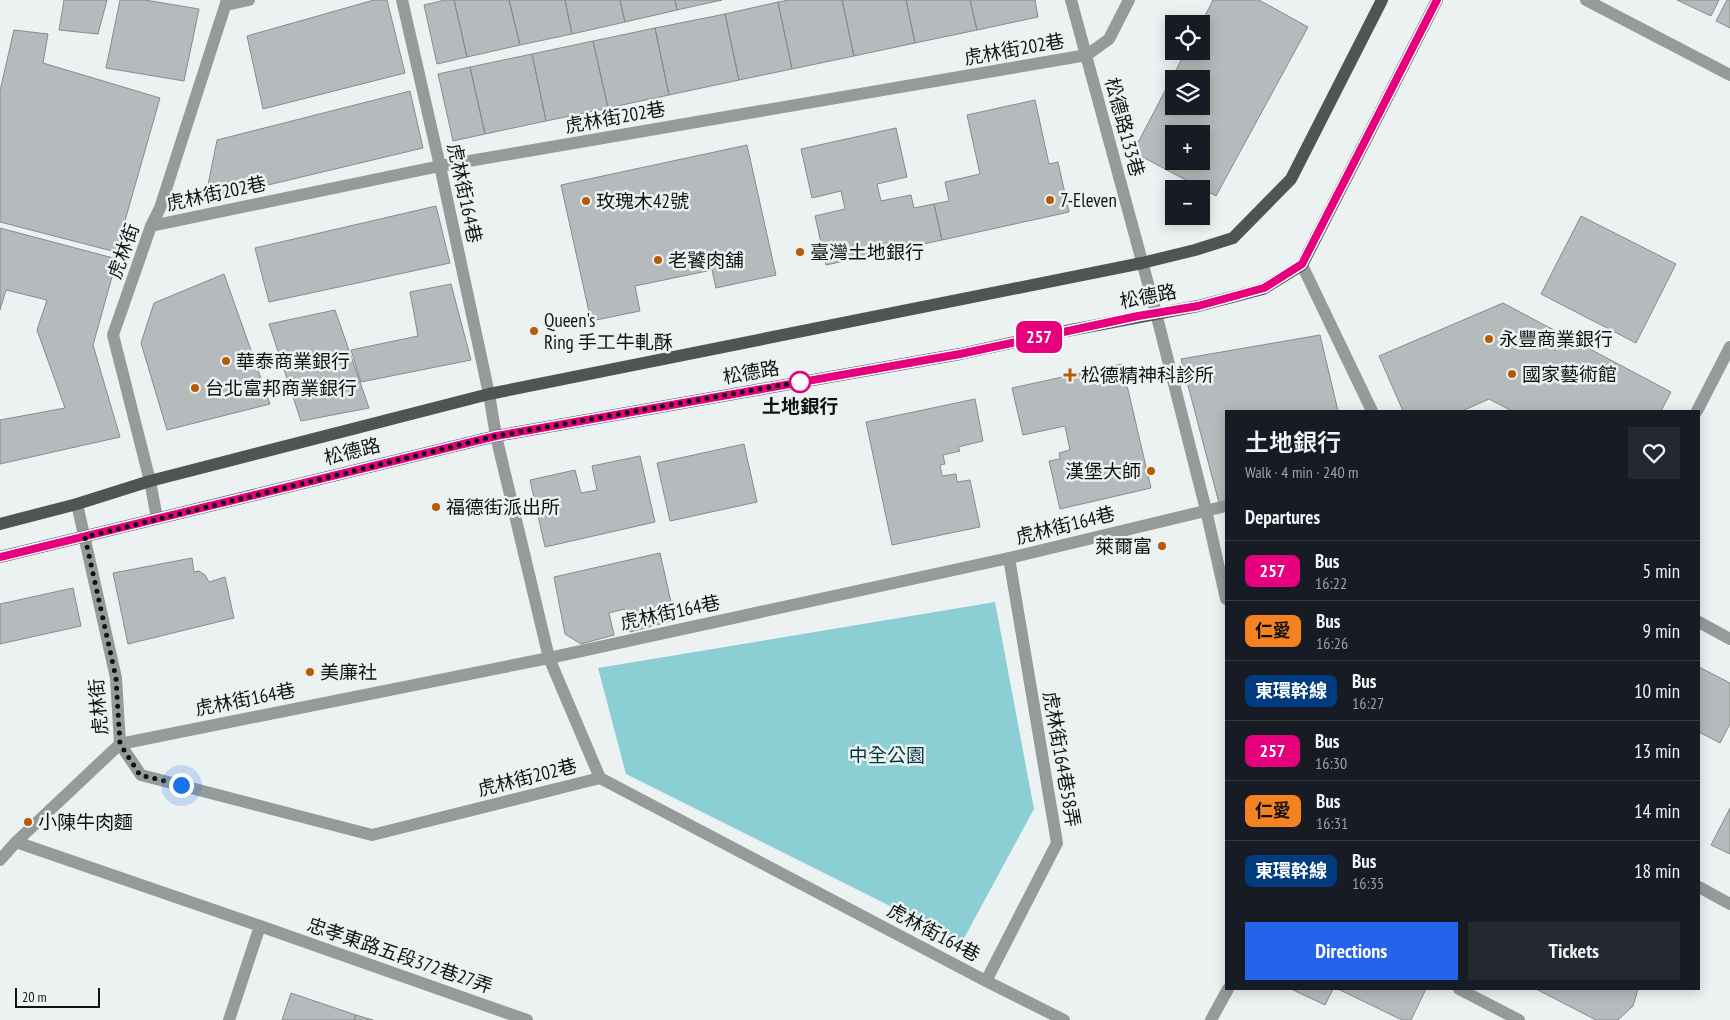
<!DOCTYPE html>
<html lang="en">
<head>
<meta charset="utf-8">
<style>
	:root { --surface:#171b24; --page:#242831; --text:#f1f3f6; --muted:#9ea1a6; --line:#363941; --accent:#2563eb }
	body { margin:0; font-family:"PT Sans Narrow","Noto Sans TC",sans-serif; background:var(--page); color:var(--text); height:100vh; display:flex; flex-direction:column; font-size:19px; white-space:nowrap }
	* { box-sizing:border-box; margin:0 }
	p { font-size:16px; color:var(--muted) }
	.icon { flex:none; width:28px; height:28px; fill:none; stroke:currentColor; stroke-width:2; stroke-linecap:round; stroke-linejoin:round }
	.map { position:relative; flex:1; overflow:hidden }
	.drawer { position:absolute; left:1225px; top:410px; width:475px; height:580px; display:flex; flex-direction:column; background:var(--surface); border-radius:0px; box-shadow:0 2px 12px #0003 }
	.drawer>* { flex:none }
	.badge { padding:0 10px; border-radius:8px; font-size:18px; line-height:32px }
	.buttons { position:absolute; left:1165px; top:15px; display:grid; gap:10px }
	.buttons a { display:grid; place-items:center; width:45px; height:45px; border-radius:0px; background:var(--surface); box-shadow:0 2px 12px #0003; font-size:25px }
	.scale { position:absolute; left:15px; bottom:12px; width:85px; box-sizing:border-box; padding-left:5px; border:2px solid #111313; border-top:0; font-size:14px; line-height:18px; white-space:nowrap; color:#111313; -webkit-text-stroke:4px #ecf2f2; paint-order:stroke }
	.you { position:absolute; width:25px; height:25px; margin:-12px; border:4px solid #fff; border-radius:50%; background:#1a73e8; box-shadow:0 0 0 8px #1a73e833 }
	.map>.badge { position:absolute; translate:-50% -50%; box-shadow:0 0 0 2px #fff }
	h2 { padding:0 20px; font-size:19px; line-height:45px }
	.round { display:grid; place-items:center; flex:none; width:52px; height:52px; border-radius:0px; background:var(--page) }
	.headline { display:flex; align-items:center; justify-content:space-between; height:85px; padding:0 20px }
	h1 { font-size:24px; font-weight:600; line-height:38px }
	.cta { display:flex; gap:10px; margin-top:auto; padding:10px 20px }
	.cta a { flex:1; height:58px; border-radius:0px; background:var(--accent); color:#fff; font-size:20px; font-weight:600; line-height:58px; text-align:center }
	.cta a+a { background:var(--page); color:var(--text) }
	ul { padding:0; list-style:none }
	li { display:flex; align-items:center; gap:15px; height:60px; padding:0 20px; border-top:1px solid var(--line) }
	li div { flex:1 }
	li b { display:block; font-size:19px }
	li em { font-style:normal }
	li .badge { min-width:55px; font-weight:700; text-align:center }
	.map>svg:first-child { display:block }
	.green { fill:#8bced4 }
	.building { fill:#b5bbbc; stroke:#868b8c; fill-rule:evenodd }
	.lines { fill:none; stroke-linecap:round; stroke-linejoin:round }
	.minor { stroke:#979a9a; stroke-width:12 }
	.major { stroke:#505454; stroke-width:12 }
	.line-casing { stroke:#fff; stroke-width:11 }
	.line { stroke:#e6007e; stroke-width:8 }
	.walk { stroke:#111313; stroke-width:5; stroke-dasharray:0 9 }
	.poi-dot { fill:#b85b05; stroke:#ecf2f2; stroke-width:2 }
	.stop-dot { fill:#fff; stroke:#e6007e; stroke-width:2.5 }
	.labels { text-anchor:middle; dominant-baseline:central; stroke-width:5; stroke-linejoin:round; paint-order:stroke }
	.street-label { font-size:19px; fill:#111313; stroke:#ecf2f2 }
	.poi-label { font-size:19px; fill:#111313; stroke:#ecf2f2; text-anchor:start }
	.stop-label { font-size:19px; font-weight:bold; fill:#111313; stroke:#ecf2f2 }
	.park-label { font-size:19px; fill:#013438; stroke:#ecf2f2 }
</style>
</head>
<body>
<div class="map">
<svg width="1730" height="1020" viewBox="0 0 1730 1020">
	<rect width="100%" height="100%" fill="#ecf2f2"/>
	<!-- green -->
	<path class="green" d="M995 602 1034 809 962 942 626 774 598 668Z"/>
	<!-- building -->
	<path class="building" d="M64 0H107L98 34 59 30Z
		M120 0H145L199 9 184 81 106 68Z
		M374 0H387L405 73 263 109 247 36Z
		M445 0H454L467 57 437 64 424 5Z
		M454 0H509L520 45 467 57Z
		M509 0H565L572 34 520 45Z
		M565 0H620L625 22 572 34Z
		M620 0H675L677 10 625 22Z
		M675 0H722L677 10Z
		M789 0H842L854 56 792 69 778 2Z
		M842 0H906L915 43 854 56Z
		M906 0H970L977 30 915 43Z
		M970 0H1035L1038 17 977 30Z
		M1213 0H1259L1308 27 1216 196 1133 152 1186 51H1201V24ZM1174 79H1201V106H1174ZM1174 134H1201V161H1174Z
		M1677 0H1719L1711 16Z
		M1727 0H1730V28L1716 21Z
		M778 2 792 69 739 80 725 14Z
		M725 14 739 80 669 95 655 28Z
		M655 28 669 95 608 108 593 41Z
		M14 30 48 34 43 63 160 98 116 252 0 222V91Z
		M593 41 608 108 546 121 532 54Z
		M532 54 546 121 485 134 470 67Z
		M470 67 485 134 453 141 438 74Z
		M410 91 423 148 205 200 217 140Z
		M1035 100 1049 164 1058 162 1069 212 942 240 934 204 949 201 945 182 980 174 967 115Z
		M896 128 907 177 877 184 881 201 911 195 914 208 934 204 942 240 826 265 815 216 845 209 841 191 812 198 801 149Z
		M747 145 776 275 716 288 712 270 635 286 640 311 591 321 561 185Z
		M436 206 450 263 269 302 255 248Z
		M1581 216 1676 264 1636 343 1541 294Z
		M0 228 117 259 93 345 120 437 0 464V420L65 408 37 330 47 300 6 290 0 310Z
		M224 274 270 404 167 430 141 343 154 303Z
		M451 284 471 360 361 382 351 350 418 336 410 292Z
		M1503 303 1671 392 1661 411H1512L1489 399 1462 411H1403L1379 356Z
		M335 310 369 408 301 421 269 324Z
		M1320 335 1338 411H1226V502L1219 503 1181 359Z
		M1122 364 1151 488 1060 509 1049 461 1060 459 1059 453 1070 450 1065 426 1023 435 1012 388Z
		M975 399 983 441 958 447 960 451 943 455 945 464 940 465 942 476 956 474 957 482 970 480 980 527 892 545 866 422Z
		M744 444 757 502 670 521 657 463Z
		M640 456 655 522 545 547 530 480 575 470 581 493 597 490 592 466Z
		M660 553 675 620 630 632 624 609 609 613 614 635 581 644 565 634 554 577Z
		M192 558 194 572 199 571 205 575 209 582 225 577 234 618 128 644 113 573Z
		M73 588 81 626 0 644V604Z
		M1699 667 1730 683V724L1720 743 1699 732Z
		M1730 808V854L1711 845Z
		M1291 989H1333L1325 1005Z
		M1338 989H1426L1411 1020H1402Z
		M1536 989H1638L1633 1006 1618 1020H1596Z
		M291 993 356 1015 354 1020H282Z
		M356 1015 373 1020H354Z"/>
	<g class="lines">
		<!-- minor -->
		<path class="minor" d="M402 0 440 166 489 394 496 436 549 658 600 778
			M1071 0 1156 313 1206 510 1226 599
			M1586 0 1730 75
			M226 5 249 0
			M151 226 440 166 1087 55 1109 39 1129 0
			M1302 265 1372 411
			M1697 411 1730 347
			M157 518 150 481 113 335 151 226 160 208 227 0
			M1699 622 1730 639
			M600 778 372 835 141 775 120 744 549 658 1009 558 1226 506
			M600 778 986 981 1064 1020
			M16 842 260 926
			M0 860 16 842 120 744 116 678 77 504
			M1699 887 1730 904
			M986 981 1057 843 1009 558
			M1459 989 1519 1020
			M229 1020 260 926 527 1020
			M1211 1020 1228 989"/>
		<!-- major -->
		<path class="major" d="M0 524 77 504 150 481 489 394 1142 263 1195 250 1233 238 1291 179 1382 0
			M0 557 496 436 960 354 1066 331 1198 306 1263 289 1302 265 1437 0"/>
	</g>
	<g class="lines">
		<defs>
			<path id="line" d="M0 557 496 436 960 354 1138 316 1198 306 1264 288 1302 264 1437 0"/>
		</defs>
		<!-- line casing -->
		<use href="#line" class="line-casing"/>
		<!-- line -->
		<use href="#line" class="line"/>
		<!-- walk -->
		<path class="walk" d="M181 785 140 775 120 744 116 678 85 537 496 436 805 381 800 382"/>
	</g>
	<!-- markers -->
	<g class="poi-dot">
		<circle cx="1050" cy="200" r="5"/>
		<circle cx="586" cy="201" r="5"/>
		<circle cx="800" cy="252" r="5"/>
		<circle cx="658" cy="260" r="5"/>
		<circle cx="534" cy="331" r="5"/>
		<circle cx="1489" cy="339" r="5"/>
		<circle cx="226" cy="361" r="5"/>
		<circle cx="1512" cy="374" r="5"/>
		<path d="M1067.5 367.5h5v5h5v5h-5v5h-5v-5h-5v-5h5z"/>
		<circle cx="195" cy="388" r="5"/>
		<circle cx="1151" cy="471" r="5"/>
		<circle cx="436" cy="507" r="5"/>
		<circle cx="1162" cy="546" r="5"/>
		<circle cx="310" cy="672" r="5"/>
		<circle cx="28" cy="822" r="5"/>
	</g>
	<circle class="stop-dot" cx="800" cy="382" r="10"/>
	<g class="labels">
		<!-- street labels -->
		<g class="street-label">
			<text transform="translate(1014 49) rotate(-10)">虎林街202巷</text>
			<text transform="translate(615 117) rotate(-10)">虎林街202巷</text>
			<text transform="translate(1125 127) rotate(75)">松德路133巷</text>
			<text transform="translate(216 193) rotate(-12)">虎林街202巷</text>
			<text transform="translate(465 193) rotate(78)">虎林街164巷</text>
			<text transform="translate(123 251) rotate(-70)">虎林街</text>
			<text transform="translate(1148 296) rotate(-11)">松德路</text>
			<text transform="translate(751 372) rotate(-10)">松德路</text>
			<text transform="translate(352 451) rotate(-14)">松德路</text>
			<text transform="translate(1065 525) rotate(-14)">虎林街164巷</text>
			<text transform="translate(670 612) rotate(-12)">虎林街164巷</text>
			<text transform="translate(245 699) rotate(-11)">虎林街164巷</text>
			<text transform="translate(98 707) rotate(-95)">虎林街</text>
			<text transform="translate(1062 759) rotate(80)">虎林街164巷58弄</text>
			<text transform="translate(527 777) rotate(-14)">虎林街202巷</text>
			<text transform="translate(934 932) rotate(28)">虎林街164巷</text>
			<text transform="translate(400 955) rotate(19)">忠孝東路五段372巷27弄</text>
		</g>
		<!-- poi labels -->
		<g class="poi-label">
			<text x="1060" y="200">7-Eleven</text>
			<text x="596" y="201">玫瑰木42號</text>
			<text x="810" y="252">臺灣土地銀行</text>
			<text x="668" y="260">老饕肉舖</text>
			<text x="544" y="320">Queen's<tspan x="544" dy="22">Ring 手工牛軋酥</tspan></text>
			<text x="1499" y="339">永豐商業銀行</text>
			<text x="236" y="361">華泰商業銀行</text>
			<text x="1522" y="374">國家藝術館</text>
			<text x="1081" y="375">松德精神科診所</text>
			<text x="205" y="388">台北富邦商業銀行</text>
			<text x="1141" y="471" text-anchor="end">漢堡大師</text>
			<text x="446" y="507">福德街派出所</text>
			<text x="1152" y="546" text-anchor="end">萊爾富</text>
			<text x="320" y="672">美廉社</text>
			<text x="38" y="822">小陳牛肉麵</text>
		</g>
		<!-- stop labels -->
		<g class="stop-label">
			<text x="800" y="406">土地銀行</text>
		</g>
		<!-- park labels -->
		<g class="park-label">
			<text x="887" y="755">中全公園</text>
		</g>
	</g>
</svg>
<div class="buttons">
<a><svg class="icon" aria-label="locate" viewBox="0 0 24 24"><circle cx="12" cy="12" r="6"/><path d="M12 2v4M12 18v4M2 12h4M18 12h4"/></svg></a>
<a><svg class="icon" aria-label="layers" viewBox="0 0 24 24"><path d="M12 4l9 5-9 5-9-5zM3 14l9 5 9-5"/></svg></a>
<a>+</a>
<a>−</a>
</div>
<div class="scale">20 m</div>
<div class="you" style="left:181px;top:785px"></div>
<b class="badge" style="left:1039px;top:337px;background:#e6007e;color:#fff">257</b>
<section class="drawer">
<div class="headline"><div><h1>土地銀行</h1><p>Walk · 4 min · 240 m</p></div><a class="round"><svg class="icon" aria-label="heart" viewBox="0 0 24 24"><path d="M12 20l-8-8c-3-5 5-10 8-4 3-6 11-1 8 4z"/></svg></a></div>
<h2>Departures</h2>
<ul>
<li><span class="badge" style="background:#e6007e;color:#fff">257</span><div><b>Bus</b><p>16:22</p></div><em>5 min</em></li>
<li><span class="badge" style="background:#f58220;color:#111">仁愛</span><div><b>Bus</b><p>16:26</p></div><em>9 min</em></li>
<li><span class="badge" style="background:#003b80;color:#fff">東環幹線</span><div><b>Bus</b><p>16:27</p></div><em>10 min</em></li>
<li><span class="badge" style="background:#e6007e;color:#fff">257</span><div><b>Bus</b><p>16:30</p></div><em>13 min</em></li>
<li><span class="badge" style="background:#f58220;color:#111">仁愛</span><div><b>Bus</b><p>16:31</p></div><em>14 min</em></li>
<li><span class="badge" style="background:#003b80;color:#fff">東環幹線</span><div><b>Bus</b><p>16:35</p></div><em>18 min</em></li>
</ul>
<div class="cta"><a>Directions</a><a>Tickets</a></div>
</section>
</div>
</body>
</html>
